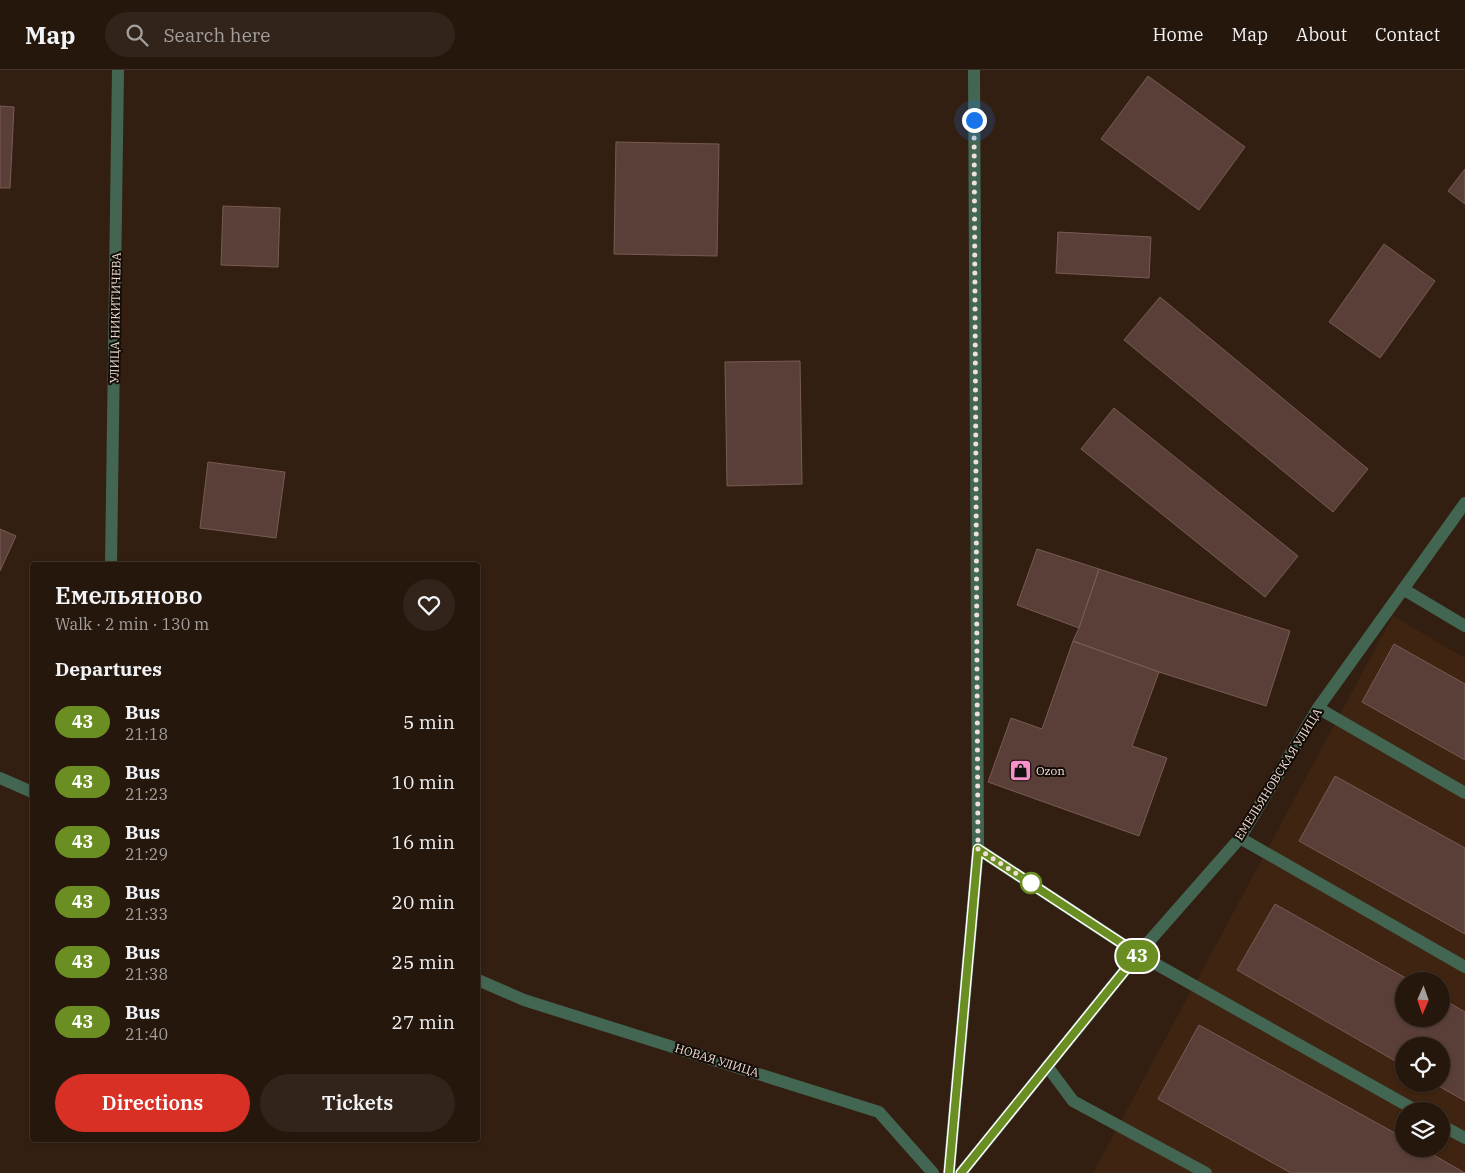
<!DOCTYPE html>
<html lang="en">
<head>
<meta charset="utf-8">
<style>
	:root { --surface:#26170d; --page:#32241b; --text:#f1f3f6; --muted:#a49f9d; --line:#42362e; --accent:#d93025 }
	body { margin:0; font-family:"IBM Plex Serif",serif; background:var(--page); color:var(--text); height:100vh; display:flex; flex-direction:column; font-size:19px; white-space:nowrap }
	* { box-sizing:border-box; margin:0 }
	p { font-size:16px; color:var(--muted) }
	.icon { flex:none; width:28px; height:28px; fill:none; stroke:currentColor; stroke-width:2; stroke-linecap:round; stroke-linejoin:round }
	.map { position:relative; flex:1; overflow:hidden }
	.sheet { position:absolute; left:30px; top:492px; width:450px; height:580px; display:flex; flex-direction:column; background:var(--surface); border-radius:5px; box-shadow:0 1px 4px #0004,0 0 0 1px var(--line) }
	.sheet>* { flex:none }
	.badge { padding:0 10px; border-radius:16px; font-size:18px; line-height:32px }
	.needle { width:32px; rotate:182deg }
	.controls { position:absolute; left:1395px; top:902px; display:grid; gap:10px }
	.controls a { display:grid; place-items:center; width:55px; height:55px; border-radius:50%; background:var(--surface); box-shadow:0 1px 4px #0004,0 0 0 1px var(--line); font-size:25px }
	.you { position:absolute; width:25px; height:25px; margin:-12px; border:4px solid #fff; border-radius:50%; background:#1a73e8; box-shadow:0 0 0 8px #1a73e833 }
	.map>.badge { position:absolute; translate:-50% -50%; box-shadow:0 0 0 2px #fff }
	h2 { padding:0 25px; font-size:19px; line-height:45px }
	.round { display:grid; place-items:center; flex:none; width:52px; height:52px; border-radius:26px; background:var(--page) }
	.summary { display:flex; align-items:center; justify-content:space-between; height:85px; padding:0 25px }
	h1 { font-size:24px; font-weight:600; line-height:38px }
	.primary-button { display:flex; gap:10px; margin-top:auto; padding:10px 25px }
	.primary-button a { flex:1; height:58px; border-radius:30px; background:var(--accent); color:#fff; font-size:20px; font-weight:600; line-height:58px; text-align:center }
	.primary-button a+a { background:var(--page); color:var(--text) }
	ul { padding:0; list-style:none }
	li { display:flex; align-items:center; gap:15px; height:60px; padding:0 25px }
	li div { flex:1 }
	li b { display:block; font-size:19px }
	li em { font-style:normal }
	li .badge { min-width:55px; font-weight:700; text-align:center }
	header { display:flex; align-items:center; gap:30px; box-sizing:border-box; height:70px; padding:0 25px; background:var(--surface); border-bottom:1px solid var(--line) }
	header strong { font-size:24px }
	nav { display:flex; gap:28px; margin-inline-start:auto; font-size:18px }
	.search { width:350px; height:45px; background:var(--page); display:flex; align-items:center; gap:12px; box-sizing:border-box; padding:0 18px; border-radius:28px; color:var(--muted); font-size:19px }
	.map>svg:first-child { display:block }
	.built { fill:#3e2411; fill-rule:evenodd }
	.building { fill:#5a3f39; stroke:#785b54 }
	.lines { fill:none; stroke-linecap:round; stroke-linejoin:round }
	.service { stroke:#436653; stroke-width:12 }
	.minor { stroke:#436653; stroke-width:12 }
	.tertiary { stroke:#436653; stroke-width:12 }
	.line-casing { stroke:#fff; stroke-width:11 }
	.line { stroke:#6b8e23; stroke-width:8 }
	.walk { stroke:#efe1d8; stroke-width:5; stroke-dasharray:0 9 }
	.stop-dot { fill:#fff; stroke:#6b8e23; stroke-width:2.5 }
	.labels { text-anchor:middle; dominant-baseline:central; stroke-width:4; stroke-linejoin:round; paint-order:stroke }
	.street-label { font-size:12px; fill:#efe1d8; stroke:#140b06 }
	.poi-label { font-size:12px; fill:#efe1d8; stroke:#140b06; text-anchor:start }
</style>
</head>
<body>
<header>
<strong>Map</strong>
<div class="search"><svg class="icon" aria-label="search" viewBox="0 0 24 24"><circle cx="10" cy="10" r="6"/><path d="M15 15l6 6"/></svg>Search here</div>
<nav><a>Home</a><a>Map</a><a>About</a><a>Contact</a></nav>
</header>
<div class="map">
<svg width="1465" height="1103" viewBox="0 0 1465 1103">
	<rect width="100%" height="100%" fill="#331f11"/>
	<!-- built -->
	<path class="built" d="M1393 546 1465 588V1103H1093ZM1404 911H1441V949H1404ZM1404 976H1441V1014H1404ZM1404 1041H1441V1079H1404Z"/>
	<!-- building -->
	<path class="building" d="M1148 6 1245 77 1199 140 1101 69Z
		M0 36 14 37 10 118H0Z
		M616 72 719 74 717 186 614 184Z
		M1465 99V134L1448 121Z
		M223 136 280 138 278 197 221 195Z
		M1058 162 1151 167 1149 208 1056 203Z
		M1384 174 1435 211 1380 288 1329 252Z
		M1160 227 1368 399 1333 442 1124 270Z
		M800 291 802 414 727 416 725 292Z
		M1114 338 1298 486 1265 527 1081 379Z
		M208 392 285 402 276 468 200 458Z
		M0 459 16 466 0 501Z
		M1037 479 1099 499 1079 558 1017 535Z
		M1099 499 1290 561 1266 636 1159 602 1073 571 1079 558Z
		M1073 571 1159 602 1132 676 1167 688 1139 766 988 712 1011 648 1042 659Z
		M1394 574 1465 614V690L1362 632Z
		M1335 706 1465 778V864L1299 771Z
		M1275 834 1411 911H1404V949H1441V928L1465 942V1031L1435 1014H1441V976H1404V996L1237 900Z
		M1199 955 1404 1068V1079H1423L1465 1103H1291L1158 1029Z"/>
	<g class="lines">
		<!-- service -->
		<path class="service" d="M1318 638 1465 723
			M1240 768 1465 897
			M1138 884 1417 1041
			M1047 996 1073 1031 1206 1103
			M1441 1055 1465 1068"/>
		<!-- minor -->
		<path class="minor" d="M111 495 118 0
			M1403 519 1465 556
			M0 708 32 722
			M978 779 1138 884
			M478 910 524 930 879 1042 933 1103
			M961 1103 1138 884 1240 768 1318 638 1465 433"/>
		<!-- tertiary -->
		<path class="tertiary" d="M949 1103 978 779 974 0"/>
	</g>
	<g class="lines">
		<defs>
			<path id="line" d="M949 1103 978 779 1138 884 961 1103"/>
		</defs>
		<!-- line casing -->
		<use href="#line" class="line-casing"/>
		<!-- line -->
		<use href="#line" class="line"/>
		<!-- walk -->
		<path class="walk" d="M974 50 978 779 1031 813"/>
	</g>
	<!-- icons -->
	<defs>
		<symbol id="shop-square" viewBox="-11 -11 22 22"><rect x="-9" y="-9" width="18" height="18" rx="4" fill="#f890cc" stroke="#140b06"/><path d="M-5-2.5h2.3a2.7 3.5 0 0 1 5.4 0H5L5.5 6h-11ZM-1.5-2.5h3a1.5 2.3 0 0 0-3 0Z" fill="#111"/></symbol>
	</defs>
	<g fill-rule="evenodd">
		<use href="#shop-square" x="1008" y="688" width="25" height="25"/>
	</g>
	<!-- markers -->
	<circle class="stop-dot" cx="1031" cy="813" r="10"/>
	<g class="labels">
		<!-- street labels -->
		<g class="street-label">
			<text transform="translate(115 248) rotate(-89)">УЛИЦА НИКИТИЧЕВА</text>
			<text transform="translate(1278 704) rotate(-58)">ЕМЕЛЬЯНОВСКАЯ УЛИЦА</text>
			<text transform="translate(717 990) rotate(17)">НОВАЯ УЛИЦА</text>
		</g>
		<!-- poi labels -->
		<g class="poi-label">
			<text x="1036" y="700">Ozon</text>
		</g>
	</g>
</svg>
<div class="controls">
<a><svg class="needle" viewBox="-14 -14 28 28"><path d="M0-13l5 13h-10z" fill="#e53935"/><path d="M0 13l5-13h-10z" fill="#a49f9d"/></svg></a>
<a><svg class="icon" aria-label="locate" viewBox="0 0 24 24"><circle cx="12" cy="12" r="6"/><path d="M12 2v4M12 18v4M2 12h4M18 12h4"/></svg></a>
<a><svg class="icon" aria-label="layers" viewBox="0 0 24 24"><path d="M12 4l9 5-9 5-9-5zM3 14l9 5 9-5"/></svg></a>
</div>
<div class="you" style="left:974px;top:50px"></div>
<b class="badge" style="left:1137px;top:886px;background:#6b8e23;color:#fff">43</b>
<section class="sheet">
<div class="summary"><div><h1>Емельяново</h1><p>Walk · 2 min · 130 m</p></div><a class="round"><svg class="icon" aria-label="heart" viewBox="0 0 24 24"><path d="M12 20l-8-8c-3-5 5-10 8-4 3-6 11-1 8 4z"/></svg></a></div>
<h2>Departures</h2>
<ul>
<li><span class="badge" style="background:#6b8e23;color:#fff">43</span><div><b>Bus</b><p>21:18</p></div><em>5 min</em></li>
<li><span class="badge" style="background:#6b8e23;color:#fff">43</span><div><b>Bus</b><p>21:23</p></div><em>10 min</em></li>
<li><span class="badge" style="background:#6b8e23;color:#fff">43</span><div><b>Bus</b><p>21:29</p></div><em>16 min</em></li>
<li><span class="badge" style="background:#6b8e23;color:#fff">43</span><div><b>Bus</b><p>21:33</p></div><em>20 min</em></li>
<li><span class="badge" style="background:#6b8e23;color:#fff">43</span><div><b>Bus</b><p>21:38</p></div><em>25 min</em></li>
<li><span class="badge" style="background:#6b8e23;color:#fff">43</span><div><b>Bus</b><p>21:40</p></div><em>27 min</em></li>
</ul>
<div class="primary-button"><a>Directions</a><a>Tickets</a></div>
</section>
</div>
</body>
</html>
